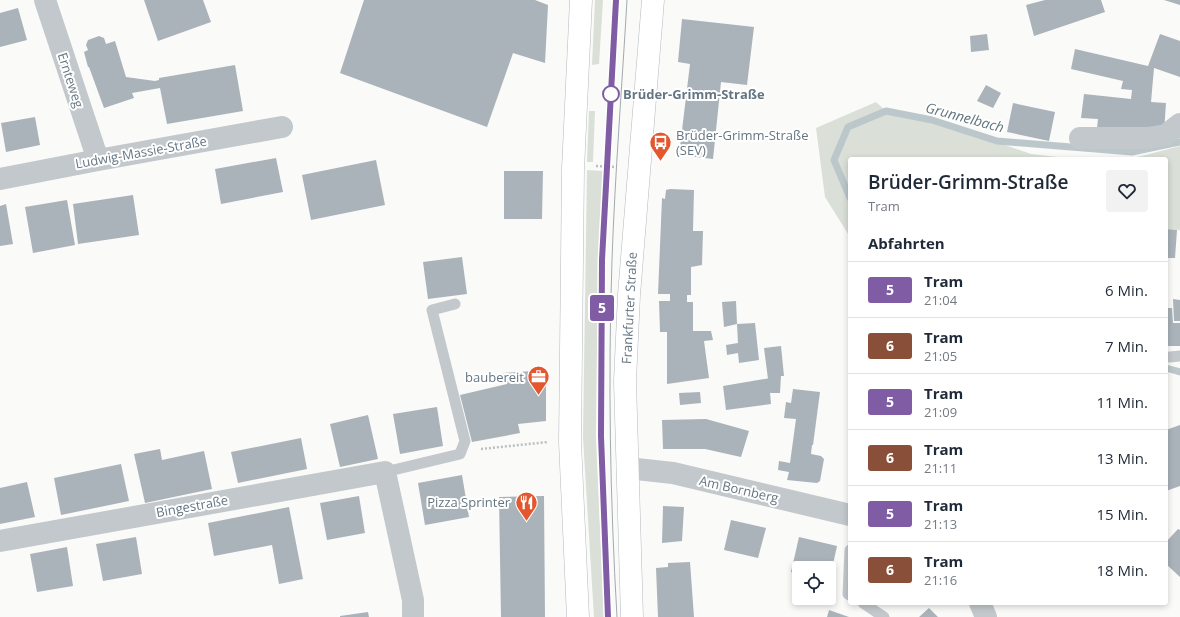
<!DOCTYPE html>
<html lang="de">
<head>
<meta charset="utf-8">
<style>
	:root { --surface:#fff; --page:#f2f2f3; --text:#1f2937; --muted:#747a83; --line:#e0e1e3 }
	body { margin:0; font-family:"Open Sans",sans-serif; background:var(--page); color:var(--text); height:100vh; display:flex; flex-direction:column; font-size:15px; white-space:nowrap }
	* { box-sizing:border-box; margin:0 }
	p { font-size:13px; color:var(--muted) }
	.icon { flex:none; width:22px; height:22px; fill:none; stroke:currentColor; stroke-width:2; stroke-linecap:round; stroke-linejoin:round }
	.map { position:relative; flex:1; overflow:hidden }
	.panel { position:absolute; left:848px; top:157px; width:320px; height:448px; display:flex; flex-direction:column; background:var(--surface); border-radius:4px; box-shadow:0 2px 6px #0003 }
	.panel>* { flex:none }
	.badge { padding:0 8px; border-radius:3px; font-size:14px; line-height:26px }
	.buttons { position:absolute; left:792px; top:561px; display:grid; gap:8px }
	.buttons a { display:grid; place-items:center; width:44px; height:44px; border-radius:4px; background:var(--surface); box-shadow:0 2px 6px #0003; font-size:20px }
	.map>.badge { position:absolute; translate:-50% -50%; box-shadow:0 0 0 2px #fff }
	h2 { padding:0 20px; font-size:15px; line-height:36px }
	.round { display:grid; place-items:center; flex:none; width:42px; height:42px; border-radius:4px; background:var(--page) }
	.head { display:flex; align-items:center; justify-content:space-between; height:68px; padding:0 20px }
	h1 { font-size:19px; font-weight:600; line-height:30px }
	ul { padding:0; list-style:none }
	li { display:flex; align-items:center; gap:12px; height:56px; padding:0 20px; border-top:1px solid var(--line) }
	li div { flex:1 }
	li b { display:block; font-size:15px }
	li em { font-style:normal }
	li .badge { min-width:44px; font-weight:700; text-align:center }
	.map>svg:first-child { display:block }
	.green { fill:#dadfd7 }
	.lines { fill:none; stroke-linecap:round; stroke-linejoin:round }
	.stream { stroke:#bbc7cb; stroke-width:7 }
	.building { fill:#aab3b9 }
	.secondary-casing { stroke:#b3babf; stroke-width:23 }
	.path { stroke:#bbbfc2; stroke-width:2.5; stroke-dasharray:2 2; stroke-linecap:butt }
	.lane { stroke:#c3c8cc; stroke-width:11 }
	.street { stroke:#c3c8cc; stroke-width:22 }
	.secondary { stroke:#fff; stroke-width:22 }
	.tram { stroke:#a2aab0; stroke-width:1 }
	.line-casing { stroke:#fff; stroke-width:9 }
	.line { stroke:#7f5ca3; stroke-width:6 }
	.stop-dot { fill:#fff; stroke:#7f5ca3; stroke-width:2 }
	.labels { text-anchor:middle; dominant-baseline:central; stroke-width:4; stroke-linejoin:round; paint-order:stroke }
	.street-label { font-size:13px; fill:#657683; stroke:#fff }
	.stop-label { font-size:13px; font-weight:bold; fill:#657683; stroke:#fff; text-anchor:start }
	.poi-label { font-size:13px; fill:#657683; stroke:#fff; text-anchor:end }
	.water-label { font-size:14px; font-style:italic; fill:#60757c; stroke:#fff }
</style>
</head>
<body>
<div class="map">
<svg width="1180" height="617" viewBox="0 0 1180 617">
	<rect width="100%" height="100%" fill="#fafaf8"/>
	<!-- green -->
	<path class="green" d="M595 0H603L599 64 592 65Z
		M876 102 886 111 932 120 1031 154 1076 159H1114H850V237L825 197 816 128Z
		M589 111H595L593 162H587Z
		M1180 146V230L1166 229V159H1130Z
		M587 170 603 171 598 260 596 438 604 617H594L583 438Z"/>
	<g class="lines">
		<!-- stream -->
		<path class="stream" d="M850 198 834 160 848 127 886 111 932 120 997 141 1132 152 1180 142
			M1166 368 1180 372"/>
	</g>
	<!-- building -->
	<path class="building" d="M144 0H203L211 22 158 41Z
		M364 0H535L548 5 545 63 513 53 487 127 340 73Z
		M1045 0H1101L1105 12 1034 36 1026 5Z
		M1164 0H1180V5Z
		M18 8 27 40 0 47V13Z
		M682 19 754 27 747 85 721 82 713 159 679 155 690 64 678 62Z
		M987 34 989 50 971 52 970 36Z
		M1160 34 1180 41V77L1154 68 1151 102 1166 103 1164 132 1097 128 1098 119 1081 118 1084 94 1131 99 1132 90 1121 89 1123 81 1071 69 1075 49 1148 66Z
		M99 36 104 38 106 44 115 41 126 77 155 81 159 80V78L235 65 243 111 167 124 160 88 132 93 134 98 104 108 89 67H88L84 52 88 50 86 45 88 40Z
		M986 85 1001 93 993 108 977 101Z
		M1013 103 1055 112 1049 141 1007 132Z
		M35 117 40 145 6 152 1 123Z
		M276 158 283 192 221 204 215 169Z
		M376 160 385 205 311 220 302 175Z
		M504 171H543L542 219H504Z
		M670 189 694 190 693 231H703L702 265 691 267V295H687V302H693V331H711L713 340 704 341 709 378 667 384V332H660L659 301H670V294H658L662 198 665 199 666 190Z
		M133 195 139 235 78 244 73 204Z
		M67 200 75 245 33 253 25 207Z
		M6 204 13 244 0 246V206Z
		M1166 229 1177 230 1175 258H1166Z
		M462 257 467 294 428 299 423 262Z
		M1173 299 1180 300V321H1174Z
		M736 301 737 324 755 323 759 360 739 363 738 353 727 355 726 345 738 343 737 324 724 327 722 302Z
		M1166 308H1172L1173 323H1180V346H1166Z
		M781 346 784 376H781L780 393H770L771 404 726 410 723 386 776 377 768 379 764 348Z
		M546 370V421L518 424 520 433 472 442 460 395 507 384 503 373Z
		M793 389 820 392 813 445H812L811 454 821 456 824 459 820 481 817 483 787 480 789 472 778 470 779 461 790 463 796 419 784 418 786 402 791 403Z
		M700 392 701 403 680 405 679 393Z
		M437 407 443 446 400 454 393 414Z
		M368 415 378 459 340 467 330 424Z
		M706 419 749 431 741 457 705 449H663L662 420Z
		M1180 425V486L1166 491V430Z
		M301 438 307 469 238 483 231 452Z
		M160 449 162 460 204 451 212 489 145 503 134 454Z
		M121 464 129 501 61 515 54 478Z
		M462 475 469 517 425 525 418 483Z
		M27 482 35 517 0 524V488Z
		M359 496 365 533 327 540 320 503Z
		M544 496 545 617H501L499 497Z
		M663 506 684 507 682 541 662 543Z
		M289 507 303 579 279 584 272 545 214 556 208 523Z
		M731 520 766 528 758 558 724 550Z
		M1178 529 1180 530V577L1166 564V542Z
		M136 537 142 574 103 581 96 544Z
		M799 537 837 546 830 578 829 568H799V574L791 572Z
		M67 547 73 586 37 592 30 554Z
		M690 562 694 617H658L656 568 668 567V563Z
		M929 608 938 617H919Z
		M829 610 849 617H827Z
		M368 612 369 617H340V616Z"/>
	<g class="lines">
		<defs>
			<path id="secondary" d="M578 617 570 442 573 169 581 0
				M632 617 625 381 629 295 653 0"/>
		</defs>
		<!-- secondary casing -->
		<use href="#secondary" class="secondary-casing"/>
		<!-- path -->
		<path class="path" d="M596 166 616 167
			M481 449 548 442"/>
		<!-- lane -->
		<path class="lane" d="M1170 357 1180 356
			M385 472 460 454 465 441 432 310 455 304
			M850 550 848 594 850 595
			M863 603 884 617"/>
		<!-- street -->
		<path class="street" d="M45 0 98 160
			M1080 138H1148L1166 135 1180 124
			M0 179 98 160 282 127
			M627 468 673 473 850 515
			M0 541 385 472 413 600V617
			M980 603 986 617"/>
		<!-- secondary -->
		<use href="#secondary" class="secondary"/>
		<!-- tram -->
		<path class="tram" d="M608 617 601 436 602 260 616 0
			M617 617C610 498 608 379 612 260 615 173 622 87 627 0"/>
	</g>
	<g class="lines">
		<defs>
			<path id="line" d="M608 617 601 436 602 260 616 0"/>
		</defs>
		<!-- line casing -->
		<use href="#line" class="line-casing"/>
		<!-- line -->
		<use href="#line" class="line"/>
	</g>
	<!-- icons -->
	<defs>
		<symbol id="bus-pin" viewBox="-11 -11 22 30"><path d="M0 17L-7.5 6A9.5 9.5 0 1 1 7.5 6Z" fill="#e4572e" stroke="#fff"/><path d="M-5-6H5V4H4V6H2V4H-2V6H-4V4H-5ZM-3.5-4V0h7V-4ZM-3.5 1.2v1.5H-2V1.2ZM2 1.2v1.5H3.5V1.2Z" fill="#fff"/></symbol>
		<symbol id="office-pin" viewBox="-11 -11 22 30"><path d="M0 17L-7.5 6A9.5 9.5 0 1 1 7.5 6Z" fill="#e4572e" stroke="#fff"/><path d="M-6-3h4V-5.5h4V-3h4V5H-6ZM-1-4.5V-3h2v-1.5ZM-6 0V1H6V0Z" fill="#fff"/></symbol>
		<symbol id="restaurant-pin" viewBox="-11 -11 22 30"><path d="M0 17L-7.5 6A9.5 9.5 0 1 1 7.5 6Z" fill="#e4572e" stroke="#fff"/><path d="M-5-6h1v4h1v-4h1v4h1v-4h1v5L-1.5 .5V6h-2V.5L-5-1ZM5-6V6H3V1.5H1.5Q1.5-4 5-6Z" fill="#fff"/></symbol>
	</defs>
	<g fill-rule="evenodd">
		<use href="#bus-pin" x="648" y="130" width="25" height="34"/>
		<use href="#office-pin" x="526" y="364" width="25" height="34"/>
		<use href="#restaurant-pin" x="514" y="490" width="25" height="34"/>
	</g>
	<!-- markers -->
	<circle class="stop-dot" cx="611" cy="94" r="8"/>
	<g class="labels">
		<!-- street labels -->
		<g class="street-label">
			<text transform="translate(71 80) rotate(72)">Ernteweg</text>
			<text transform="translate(141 152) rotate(-10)">Ludwig-Massie-Straße</text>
			<text transform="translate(629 308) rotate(-87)">Frankfurter Straße</text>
			<text transform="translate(739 489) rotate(13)">Am Bornberg</text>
			<text transform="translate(192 506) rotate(-10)">Bingestraße</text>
		</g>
		<!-- stop labels -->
		<g class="stop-label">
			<text x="623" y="94">Brüder-Grimm-Straße</text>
		</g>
		<!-- poi labels -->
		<g class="poi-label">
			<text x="676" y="135" text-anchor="start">Brüder-Grimm-Straße<tspan x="676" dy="15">(SEV)</tspan></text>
			<text x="524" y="377">baubereit</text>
			<text x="510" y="502">Pizza Sprinter</text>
		</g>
		<!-- water labels -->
		<g class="water-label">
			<text transform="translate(965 117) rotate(15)">Grunnelbach</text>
		</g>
	</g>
</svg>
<div class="buttons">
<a><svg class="icon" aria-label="locate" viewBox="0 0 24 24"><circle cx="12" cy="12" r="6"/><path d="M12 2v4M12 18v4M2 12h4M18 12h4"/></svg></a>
</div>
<b class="badge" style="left:602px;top:308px;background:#7f5ca3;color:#fff">5</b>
<section class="panel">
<div class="head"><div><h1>Brüder-Grimm-Straße</h1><p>Tram</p></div><a class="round"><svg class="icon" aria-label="heart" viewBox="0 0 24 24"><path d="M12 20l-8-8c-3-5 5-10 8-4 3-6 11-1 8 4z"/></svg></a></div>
<h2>Abfahrten</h2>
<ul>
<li><span class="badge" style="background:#7f5ca3;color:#fff">5</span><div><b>Tram</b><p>21:04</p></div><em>6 Min.</em></li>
<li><span class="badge" style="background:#8a4f38;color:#fff">6</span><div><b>Tram</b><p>21:05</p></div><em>7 Min.</em></li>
<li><span class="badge" style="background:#7f5ca3;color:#fff">5</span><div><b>Tram</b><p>21:09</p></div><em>11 Min.</em></li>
<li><span class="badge" style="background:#8a4f38;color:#fff">6</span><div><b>Tram</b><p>21:11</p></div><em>13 Min.</em></li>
<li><span class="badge" style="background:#7f5ca3;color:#fff">5</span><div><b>Tram</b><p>21:13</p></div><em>15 Min.</em></li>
<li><span class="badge" style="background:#8a4f38;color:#fff">6</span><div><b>Tram</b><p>21:16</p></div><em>18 Min.</em></li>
</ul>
</section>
</div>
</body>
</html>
